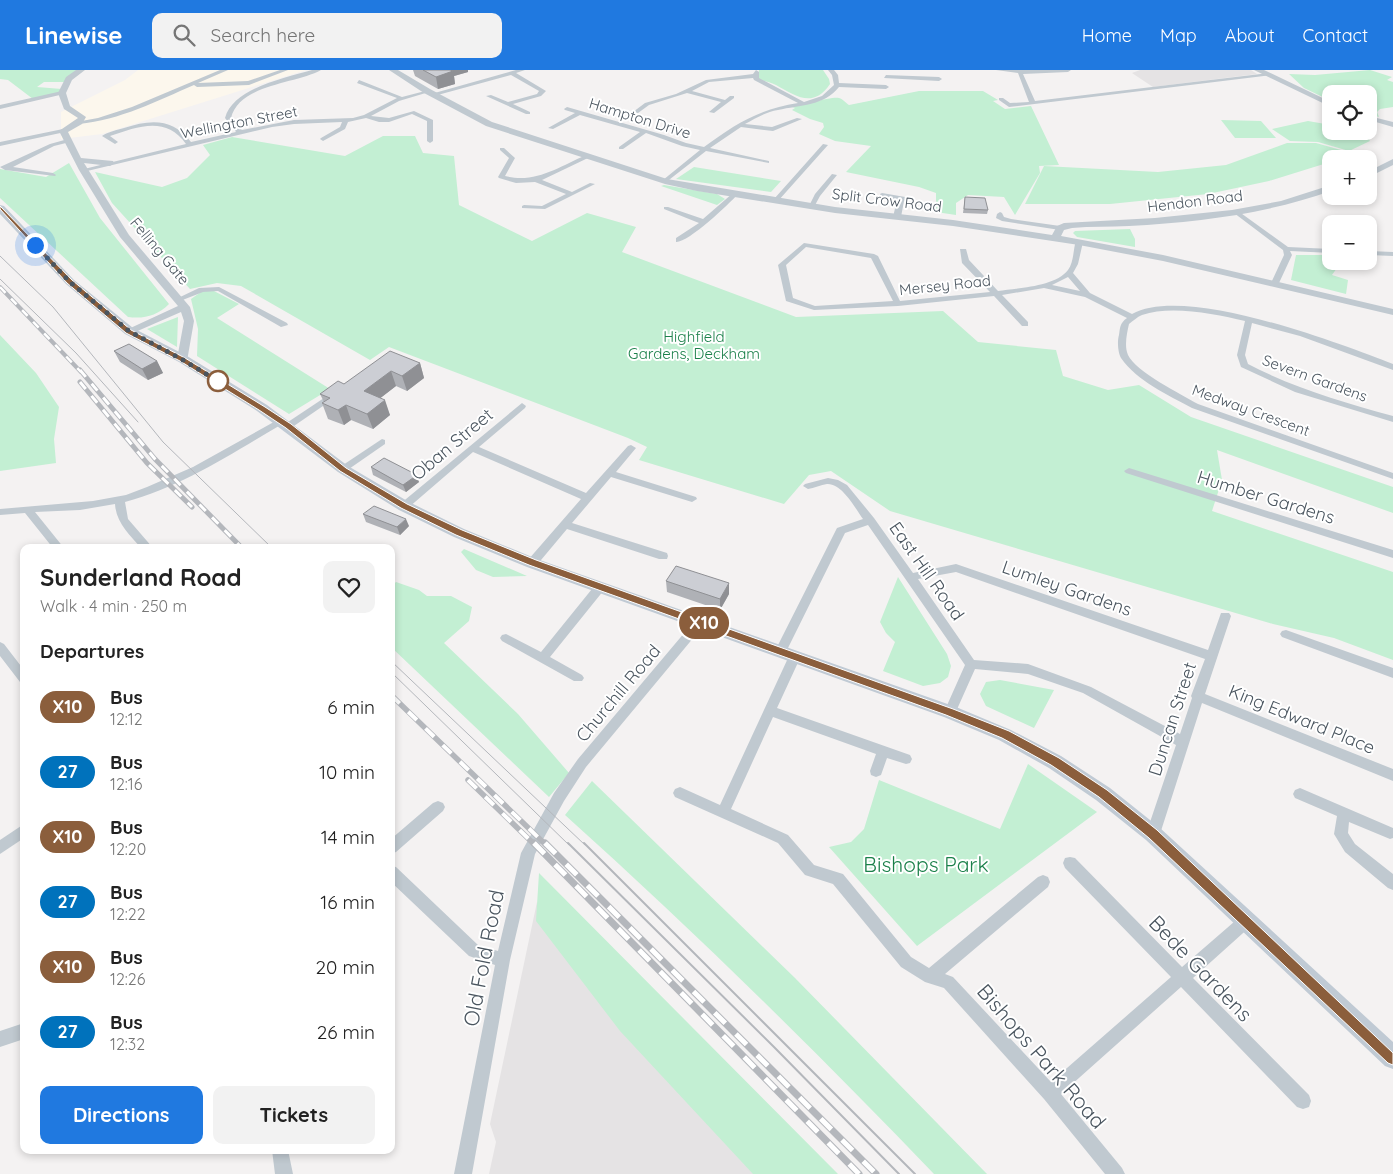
<!DOCTYPE html>
<html lang="en">
<head>
<meta charset="utf-8">
<style>
	:root { --surface:#fff; --page:#f2f2f2; --text:#222; --muted:#767676; --accent:#2079e0 }
	body { margin:0; font-family:Quicksand,sans-serif; background:var(--page); color:var(--text); height:100vh; display:flex; flex-direction:column; font-size:19px; white-space:nowrap }
	* { box-sizing:border-box; margin:0 }
	p { font-size:16px; color:var(--muted) }
	.icon { flex:none; width:28px; height:28px; fill:none; stroke:currentColor; stroke-width:2; stroke-linecap:round; stroke-linejoin:round }
	.map { position:relative; flex:1; overflow:hidden }
	.sheet { position:absolute; left:20px; top:474px; width:375px; height:610px; display:flex; flex-direction:column; background:var(--surface); border-radius:10px; box-shadow:0 2px 8px #0003 }
	.sheet>* { flex:none }
	.badge { padding:0 10px; border-radius:16px; font-size:18px; line-height:32px }
	.tools { position:absolute; left:1322px; top:15px; display:grid; gap:10px }
	.tools a { display:grid; place-items:center; width:55px; height:55px; border-radius:10px; background:var(--surface); box-shadow:0 2px 8px #0003; font-size:25px }
	.you { position:absolute; width:25px; height:25px; margin:-12px; border:4px solid #fff; border-radius:50%; background:#1a73e8; box-shadow:0 0 0 8px #1a73e833 }
	.map>.badge { position:absolute; translate:-50% -50%; box-shadow:0 0 0 2px #fff }
	h2 { padding:0 20px; font-size:19px; line-height:45px }
	.round { display:grid; place-items:center; flex:none; width:52px; height:52px; border-radius:10px; background:var(--page) }
	.overview { display:flex; align-items:center; justify-content:space-between; height:85px; padding:0 20px }
	h1 { font-size:24px; font-weight:700; line-height:38px }
	.action { display:flex; gap:10px; margin-top:auto; padding:10px 20px }
	.action a { flex:1; height:58px; border-radius:10px; background:var(--accent); color:#fff; font-size:20px; font-weight:700; line-height:58px; text-align:center }
	.action a+a { background:var(--page); color:var(--text) }
	ul { padding:0; list-style:none }
	li { display:flex; align-items:center; gap:15px; height:65px; padding:0 20px }
	li div { flex:1 }
	li b { display:block; font-size:19px }
	li em { font-style:normal }
	li .badge { min-width:55px; font-weight:700; text-align:center }
	header { display:flex; align-items:center; gap:30px; box-sizing:border-box; height:70px; padding:0 25px; background:var(--accent); color:#fff }
	header strong { font-size:24px }
	nav { display:flex; gap:28px; margin-inline-start:auto; font-size:18px }
	.search { width:350px; height:45px; background:var(--page); display:flex; align-items:center; gap:12px; box-sizing:border-box; padding:0 18px; border-radius:10px; color:var(--muted); font-size:19px }
	.map>svg:first-child { display:block }
	.commercial { fill:#fcf7ed }
	.education { fill:#e5e3e4 }
	.green { fill:#c3efd3 }
	.lines { fill:none; stroke-linecap:round; stroke-linejoin:round }
	.minor { fill:#c0c9d0; fill-rule:evenodd }
	.tertiary { fill:#c0c9d0; fill-rule:evenodd }
	.secondary { fill:#c0cad4; fill-rule:evenodd }
	.tram-far1 { stroke:#b4b7bc; stroke-width:1 }
	.tram { stroke:#b4b7bc; stroke-width:2 }
	.rail-far3-casing { stroke:#b4b7bc; stroke-width:4 }
	.rail-far2-casing { stroke:#b4b7bc; stroke-width:5 }
	.rail-far1-casing { stroke:#b4b7bc; stroke-width:5.5 }
	.rail-casing { stroke:#b4b7bc; stroke-width:7 }
	.rail-far3 { stroke:#fff; stroke-width:2.5; stroke-dasharray:8; stroke-linecap:butt }
	.rail-far2 { stroke:#fff; stroke-width:3; stroke-dasharray:9; stroke-linecap:butt }
	.rail-far1 { stroke:#fff; stroke-width:4; stroke-dasharray:12; stroke-linecap:butt }
	.rail { stroke:#fff; stroke-width:5; stroke-dasharray:15; stroke-linecap:butt }
	.wall { fill:#afb1b6 }
	.shaded-wall { fill:#8f9094 }
	.building { fill:#ccced4; stroke:#8f9094 }
	.line { fill:#8b5e3c; stroke:#fff }
	.walk { stroke:#4a555f; stroke-width:5; stroke-dasharray:0 9 }
	.stop-dot { fill:#fff; stroke:#8b5e3c; stroke-width:2.5 }
	.labels { text-anchor:middle; dominant-baseline:central; stroke-width:4; stroke-linejoin:round; paint-order:stroke }
	.far-street-label { font-size:15px; fill:#4a555f; stroke:#fff }
	.far-park-label { font-size:15px; fill:#1b804a; stroke:#fff }
	.street-label { font-size:18px; fill:#4a555f; stroke:#fff }
	.near-park-label { font-size:21px; fill:#1b804a; stroke:#fff }
	.near-street-label { font-size:21px; fill:#4a555f; stroke:#fff }
</style>
</head>
<body>
<header>
<strong>Linewise</strong>
<div class="search"><svg class="icon" aria-label="search" viewBox="0 0 24 24"><circle cx="10" cy="10" r="6"/><path d="M15 15l6 6"/></svg>Search here</div>
<nav><a>Home</a><a>Map</a><a>About</a><a>Contact</a></nav>
</header>
<div class="map">
<svg width="1393" height="1104" viewBox="0 0 1393 1104">
	<rect width="100%" height="100%" fill="#f4f2f2"/>
	<!-- commercial -->
	<path class="commercial" d="M138 0H306L102 64 61 69V42L125 10Z"/>
	<!-- education -->
	<path class="education" d="M1140 0H1251L1257 4 1153 17 1132 3Z
		M537 832 760 1104H489L496 1072 490 1054Z"/>
	<!-- green -->
	<path class="green" d="M0 0H80L66 12H44L37 17 62 19 61 23 33 29 8 10 0 9Z
		M759 0H823L829 9 830 14C813 39 796 26 776 15 770 12 764 11 758 9Z
		M1370 0 1392 7 1387 10 1393 12V37L1380 39 1377 42 1379 47 1369 44V24H1331V31L1304 18 1289 4 1315 5Z
		M919 21H983L998 30 993 31 1005 39 1031 36 1059 95 1039 96 1040 103 1015 145 1004 127 968 125 956 133V145L936 142V123L919 117 846 102 871 76 835 71 819 64 824 57 823 53 810 49 792 40 795 38 792 37C801 35 833 26 839 28 843 29 846 33 849 35Z
		M1221 50 1261 51 1276 68H1235Z
		M1308 51 1331 55V61H1363L1370 71 1349 81 1318 72 1290 71 1272 59Z
		M383 66H415L423 83 454 86 459 135 532 171 587 143 636 157 622 182 796 247 943 241 978 272 1056 280 1063 306 1108 320 1139 315 1191 347 1393 417V443L1217 380 1222 410 1212 441 1393 502V590L1334 568 1273 554 890 441 831 401 809 405 784 434 639 390 647 377 628 368 389 277 370 290 241 216 217 213 190 219 112 133 95 102 162 117 187 108 210 85 203 75 232 67 345 86Z
		M1287 73H1316L1348 82 1331 89 1327 93 1269 111 1208 124 1110 134H1025L1044 96 1158 102 1226 95Z
		M69 93 100 148 169 234C157 246 144 249 128 247L0 128V99L46 107Z
		M694 97 781 111 771 122 676 109Z
		M664 115 717 124 725 129 717 135 661 116Z
		M1130 159 1135 169V177L1077 167 1073 163 1075 161Z
		M1296 185H1331V191H1342L1332 205 1348 210 1346 224 1291 210Z
		M212 220 239 234 217 248 330 319 289 344 197 286 198 259 191 229 201 222Z
		M178 247 177 277 147 259Z
		M0 265 36 303 59 337 54 369 56 393 0 401Z
		M464 479 527 506 493 507 476 500 461 482Z
		M898 507 947 584 951 596 948 607 940 613 923 616 883 601 895 572 886 563 880 552Z
		M396 512 419 520 427 526H451L472 537 469 551 444 573 518 644 569 703 549 727 391 577V517Z
		M1000 610 1054 620 1034 658 986 636 980 624 986 612Z
		M1028 694 1097 742 917 876 829 777 851 772 864 759 879 710 1000 759Z
		M592 711 795 908 987 1104H934C815 980 692 859 565 745Z
		M539 803 838 1104H753L620 961 536 851Z"/>
	<g class="lines">
		<!-- minor -->
		<path class="minor" d="M220 0H228L198 13 248 11 280 0H288L249 15 197 17 194 15C157 31 120 50 79 54L76 52 98 48 132 37Z
			M312 0H321C296 14 239 14 231 48L242 60 294 50 353 48 364 45 397 28 357 13 359 10 402 27 429 20V22L399 31 371 46 389 48 414 41 433 50V71L430 73 427 71V51L412 44 389 52H379L366 48 348 52 345 59 323 71 320 69 321 68 340 57 342 52 294 54 272 57 83 102 80 100 186 74C166 45 137 57 110 66L118 72 115 74 102 66C108 62 117 60 124 58 151 49 173 48 191 72L236 62 225 48C233 18 285 8 312 0Z
			M516 0H525L516 3 546 21 541 26 513 34 530 42V44H526L486 26 491 25 508 32 537 24 539 21 511 5 434 26 431 24Z
			M756 0 759 2V8L804 32 822 26 834 15 832 5 828 0H834L838 5 839 13 886 15 889 17 886 19 839 17C824 36 800 35 778 40 766 42 756 48 745 54L772 57 797 48 802 49 773 61 741 57 710 78 769 91V93L706 81 665 113 663 112V110L700 80 682 76 646 63 623 79H619V77L640 62 580 45 553 59 548 58 575 43 565 40 564 39 567 37 664 65 686 73 704 77C735 54 759 39 798 33L754 10 753 8 709 12 692 21 725 30 730 26H734V28L714 43 709 42 721 32 687 23 649 35 638 43 633 42 645 33 676 24 706 10 753 4Z
			M996 0H1071L1068 2 1023 4 1035 31 1269 3 1272 5 1009 37 999 30V28H1003L1010 33 1029 32 1018 3Z
			M886 5 939 7 942 9 939 11 884 8Z
			M62 21 64 24 0 39V35Z
			M63 59 66 61 65 62 0 76V72Z
			M68 69 70 70V72L54 76 13 97 53 103 56 105 55 106 5 100 0 97 50 74Z
			M823 74 828 75 778 131H774V129Z
			M500 78H504L515 88 505 106C535 114 559 97 586 85H590V87L542 110 572 122 590 113 595 114 545 139 522 138V136L524 135 542 136 566 124 535 112 516 113 499 108 498 107 509 88 500 80Z
			M832 104 837 105 820 126 814 137H810L809 136 815 124Z
			M733 123 738 124C729 134 688 173 676 172V168L699 153 664 139V137H668L703 149Z
			M882 123 911 128 914 130 911 132 904 131 901 147 897 149 893 147 897 130 880 126V124Z
			M1234 141H1238L1288 177 1331 179V183L1290 181 1292 185 1279 213 1272 215 1271 213 1284 185 1283 180 1234 143Z
			M1000 142 1002 143 1004 147 1011 149 1060 156 1064 158 1060 160 1002 151 996 148 997 144Z
			M1076 170 1083 172 1078 194 1073 203 1090 223 1132 244C1185 214 1338 273 1393 294V300L1300 266 1252 253 1245 285 1248 294C1294 318 1343 332 1393 346V352L1295 322 1241 297 1237 285 1245 251C1215 244 1171 235 1142 245 1137 247 1133 251 1129 254 1127 263 1124 276 1128 285 1135 301 1182 325 1198 334L1393 403V409L1192 338C1168 325 1137 311 1121 288 1118 283 1117 271 1119 265 1120 257 1120 253 1127 248L1085 227 1044 218 1002 225 1028 252V256H1022L994 226 898 236 814 240 786 231 778 195 804 173 874 184 878 186 900 231 990 222 962 193 960 179H966L969 190 998 221C1017 218 1055 217 1068 200 1074 192 1073 180 1076 170ZM806 177 871 188 893 231 815 236 793 228 786 195ZM1068 207 1080 221 1052 215Z
			M1369 181 1393 182V186L1369 185Z
			M219 217 287 253 288 255 281 257 218 221 203 222 180 231 176 229 199 218Z
			M336 320 339 321V325L291 358H285V354Z
			M522 333 526 336 525 338 479 377 586 423 628 376 631 375 636 378 616 402 696 427 697 429 692 432 611 407 572 453 667 483 668 486 667 489H659L567 459 536 496H528L527 493 528 490 581 429 473 382 408 438H400L399 436 400 434Z
			M281 348 286 351 284 353C234 382 182 417 125 432L128 449 153 478H141C130 465 116 453 115 434L80 440 35 442 64 478H53L25 443 0 445V439L93 431 126 425 147 417 193 397Z
			M382 369 385 370V374L346 401H340L338 399 340 397Z
			M1129 398 1393 480V488L1126 403 1124 401Z
			M828 408 838 410 847 415 874 448 913 503 956 494 1208 580 1221 543H1229L1231 546 1205 624 1393 699V711L1202 633 1160 764 1158 768 1153 770 1148 768 1146 764 1176 675 1083 623 1028 604 975 599 954 646 950 647 946 646 944 642 965 595 868 455 845 463 785 584H777L775 581 837 458 863 449C855 438 842 413 827 414 821 415 814 418 808 419L803 416 805 414ZM956 502 1205 589 1191 626 1192 628 1180 664 1091 617 1028 594 974 590 918 509Z
			M600 513 605 517 604 520 550 587 582 605 584 608 582 611H574L502 571 500 568 502 565 506 564 541 582 596 514Z
			M700 548 704 549 706 552 704 555 586 697 564 731 535 784 510 890 472 1104H454L495 895 469 886 391 812V796L396 797 478 875 498 881 521 783 554 723 578 689 696 549Z
			M1286 560 1393 598V608L1282 567 1280 564 1282 561Z
			M0 572 4 574 24 600V614L20 612 0 586Z
			M795 581 799 583 801 586 777 638 910 685 912 689 910 693 906 694 887 688 881 705 876 707 871 705 870 701 876 684 773 647 731 739 788 765 814 795 843 804 911 887 929 898 1038 807 1043 805 1048 807 1050 812 1048 817 945 904 953 907 1051 1012 1171 907 1065 798 1063 793 1065 788 1070 787 1075 788 1182 897 1242 845 1247 843 1252 845 1254 850 1252 855 1193 908 1309 1025 1311 1031 1309 1037 1303 1039 1297 1037 1181 917 1061 1024 1122 1098 1125 1104H1105L1044 1029 944 918 925 912 901 897 833 814 805 805 778 773 675 727 673 723 675 719 680 717 720 735 789 586 791 583Z
			M1300 718 1393 758V768L1390 769 1349 752 1348 763 1355 774 1393 804V820L1388 818 1345 782 1334 764 1337 746 1295 728 1293 724 1295 720Z
			M438 731 443 733 445 737 443 741 396 782 391 784V769L433 733Z
			M24 754V768L0 784V770Z
			M24 953V969L0 977V961Z
			M272 1080H288L293 1104H275Z"/>
		<!-- tertiary -->
		<path class="tertiary" d="M76 0H85L72 10 66 23 70 36 86 47 82 54 68 62 81 88 113 91 114 93 110 96 84 93 129 165 190 237 194 251 187 291H179L177 289 184 251 181 242 133 263H125L124 261 178 236 120 167 79 100 59 61 78 48 64 39 58 23 66 7Z
			M389 0H398L430 19 492 52 667 109 835 137 953 150 1052 165 1057 156 1064 153 1155 148 1232 140 1281 131 1331 115V121C1266 144 1198 152 1129 156 1110 157 1091 156 1072 158L1064 160 1061 166 1163 185 1393 239V245L1163 191 1079 175 953 156 835 143 697 121 665 114 486 56 424 23Z
			M1254 0H1264L1331 32V37Z
			M1369 46 1393 52V57L1369 50Z
			M1393 89V95L1369 107V101Z"/>
		<!-- secondary -->
		<path class="secondary" d="M0 135 4 136 74 210 133 258 187 286 267 335 348 396 409 432 464 459 537 489 956 637 1011 660 1061 686 1110 718 1160 758 1393 972V999L1385 996 1146 770 1096 730 1049 698 999 670 944 647 527 497 454 467 399 440 338 402 257 341 179 292 125 264 66 214 0 144Z"/>
		<!-- tram-far1 -->
		<path class="tram-far1" d="M0 186 53 237 163 372 272 478
			M0 209 76 283 138 352
			M391 591 585 775
			M391 602 569 775"/>
		<!-- tram -->
		<path class="tram" d="M568 773 774 977 899 1104
			M584 773 915 1104"/>
		<defs>
			<path id="rail-far3" d="M0 217 81 302"/>
			<path id="rail-far2" d="M80 300 155 389 242 478
				M80 312 147 393 192 437"/>
			<path id="rail-far1" d="M391 625 546 775
				M468 710 535 775"/>
			<path id="rail" d="M534 773 859 1104
				M545 773 876 1104"/>
		</defs>
		<!-- rail-far3 casing -->
		<use href="#rail-far3" class="rail-far3-casing"/>
		<!-- rail-far2 casing -->
		<use href="#rail-far2" class="rail-far2-casing"/>
		<!-- rail-far1 casing -->
		<use href="#rail-far1" class="rail-far1-casing"/>
		<!-- rail casing -->
		<use href="#rail" class="rail-casing"/>
		<!-- rail-far3 -->
		<use href="#rail-far3" class="rail-far3"/>
		<!-- rail-far2 -->
		<use href="#rail-far2" class="rail-far2"/>
		<!-- rail-far1 -->
		<use href="#rail-far1" class="rail-far1"/>
		<!-- rail -->
		<use href="#rail" class="rail"/>
	</g>
	<!-- wall -->
	<path class="wall" d="M413 0H468V2L454 6 455 14 438 19 415 6Z
		M965 127 988 140 987 144 963 143Z
		M114 281 157 291 163 303 148 310 120 292Z
		M420 293 424 308 407 321 396 316 380 328 390 345 373 359 351 350 344 355 328 349 322 333 324 332 320 324 344 314Z
		M371 397 419 412 406 422 373 405Z
		M363 444 409 456 400 465 366 452Z
		M666 511 729 524 720 540 667 522Z"/>
	<!-- shaded-wall -->
	<path class="shaded-wall" d="M447 0H468V2L454 6 455 14 438 19 436 7Z
		M157 291 163 303 148 310 142 299Z
		M420 293 424 308 407 321 402 306Z
		M391 301 396 316 369 337 364 321Z
		M385 330 390 345 373 359 367 344Z
		M346 335 351 350 344 355 338 340Z
		M417 405 419 412 406 422 403 415Z
		M406 449 409 456 400 465 397 457Z
		M729 513V524L720 540V529Z"/>
	<!-- building -->
	<path class="building" d="M423 0H450L453 1 436 7Z
		M965 127 985 128 988 140 964 139Z
		M129 274 157 291 142 299 114 281Z
		M390 281 420 293 402 306 391 301 364 321 385 330 367 344 346 335 338 340 322 333 330 328 320 324 338 311 344 314Z
		M384 388 417 405 403 415 371 397Z
		M374 436 406 449 397 457 363 444Z
		M676 496 729 513 720 529 666 511Z"/>
	<!-- line -->
	<path class="line" d="M0 136 72 210 131 260 185 288 265 337 291 354 346 398 407 434 462 460 536 490 953 639 1009 661 1059 688 1107 720 1157 760 1393 983V995L1388 993 1149 768 1099 727 1051 695 1002 668 946 645 529 495 456 465 401 438 340 401 286 358 259 340 180 291 126 263 67 213 0 139Z"/>
	<g class="lines">
		<!-- walk -->
		<path class="walk" d="M35 175 70 212 129 261 183 290 218 311"/>
	</g>
	<!-- markers -->
	<circle class="stop-dot" cx="218" cy="311" r="10"/>
	<g class="labels">
		<!-- far-street labels -->
		<g class="far-street-label">
			<text transform="translate(640 48) rotate(17)">Hampton Drive</text>
			<text transform="translate(239 52) rotate(-11)">Wellington Street</text>
			<text transform="translate(887 130) rotate(7)">Split Crow Road</text>
			<text transform="translate(1195 131) rotate(-7)">Hendon Road</text>
			<text transform="translate(160 181) rotate(50)">Felling Gate</text>
			<text transform="translate(945 215) rotate(-6)">Mersey Road</text>
			<text transform="translate(1315 308) rotate(20)">Severn Gardens</text>
			<text transform="translate(1251 340) rotate(20)">Medway Crescent</text>
		</g>
		<!-- far-park labels -->
		<g class="far-park-label">
			<text x="694" y="266">Highfield<tspan x="694" dy="17">Gardens, Deckham</tspan></text>
		</g>
		<!-- street labels -->
		<g class="street-label">
			<text transform="translate(452 374) rotate(-40)">Oban Street</text>
			<text transform="translate(1266 427) rotate(17)">Humber Gardens</text>
			<text transform="translate(927 501) rotate(55)">East Hill Road</text>
			<text transform="translate(1067 518) rotate(19)">Lumley Gardens</text>
			<text transform="translate(618 623) rotate(-50)">Churchill Road</text>
			<text transform="translate(1172 649) rotate(-72)">Duncan Street</text>
			<text transform="translate(1302 649) rotate(22)">King Edward Place</text>
		</g>
		<!-- near-park labels -->
		<g class="near-park-label">
			<text x="926" y="794">Bishops Park</text>
		</g>
		<!-- near-street labels -->
		<g class="near-street-label">
			<text transform="translate(483 888) rotate(-79)">Old Fold Road</text>
			<text transform="translate(1201 898) rotate(46)">Bede Gardens</text>
			<text transform="translate(1042 986) rotate(49)">Bishops Park Road</text>
		</g>
	</g>
</svg>
<div class="tools">
<a><svg class="icon" aria-label="locate" viewBox="0 0 24 24"><circle cx="12" cy="12" r="6"/><path d="M12 2v4M12 18v4M2 12h4M18 12h4"/></svg></a>
<a>+</a>
<a>−</a>
</div>
<div class="you" style="left:35px;top:175px"></div>
<b class="badge" style="left:704px;top:553px;background:#8b5e3c;color:#fff">X10</b>
<section class="sheet">
<div class="overview"><div><h1>Sunderland Road</h1><p>Walk · 4 min · 250 m</p></div><a class="round"><svg class="icon" aria-label="heart" viewBox="0 0 24 24"><path d="M12 20l-8-8c-3-5 5-10 8-4 3-6 11-1 8 4z"/></svg></a></div>
<h2>Departures</h2>
<ul>
<li><span class="badge" style="background:#8b5e3c;color:#fff">X10</span><div><b>Bus</b><p>12:12</p></div><em>6 min</em></li>
<li><span class="badge" style="background:#0072bc;color:#fff">27</span><div><b>Bus</b><p>12:16</p></div><em>10 min</em></li>
<li><span class="badge" style="background:#8b5e3c;color:#fff">X10</span><div><b>Bus</b><p>12:20</p></div><em>14 min</em></li>
<li><span class="badge" style="background:#0072bc;color:#fff">27</span><div><b>Bus</b><p>12:22</p></div><em>16 min</em></li>
<li><span class="badge" style="background:#8b5e3c;color:#fff">X10</span><div><b>Bus</b><p>12:26</p></div><em>20 min</em></li>
<li><span class="badge" style="background:#0072bc;color:#fff">27</span><div><b>Bus</b><p>12:32</p></div><em>26 min</em></li>
</ul>
<div class="action"><a>Directions</a><a>Tickets</a></div>
</section>
</div>
</body>
</html>
